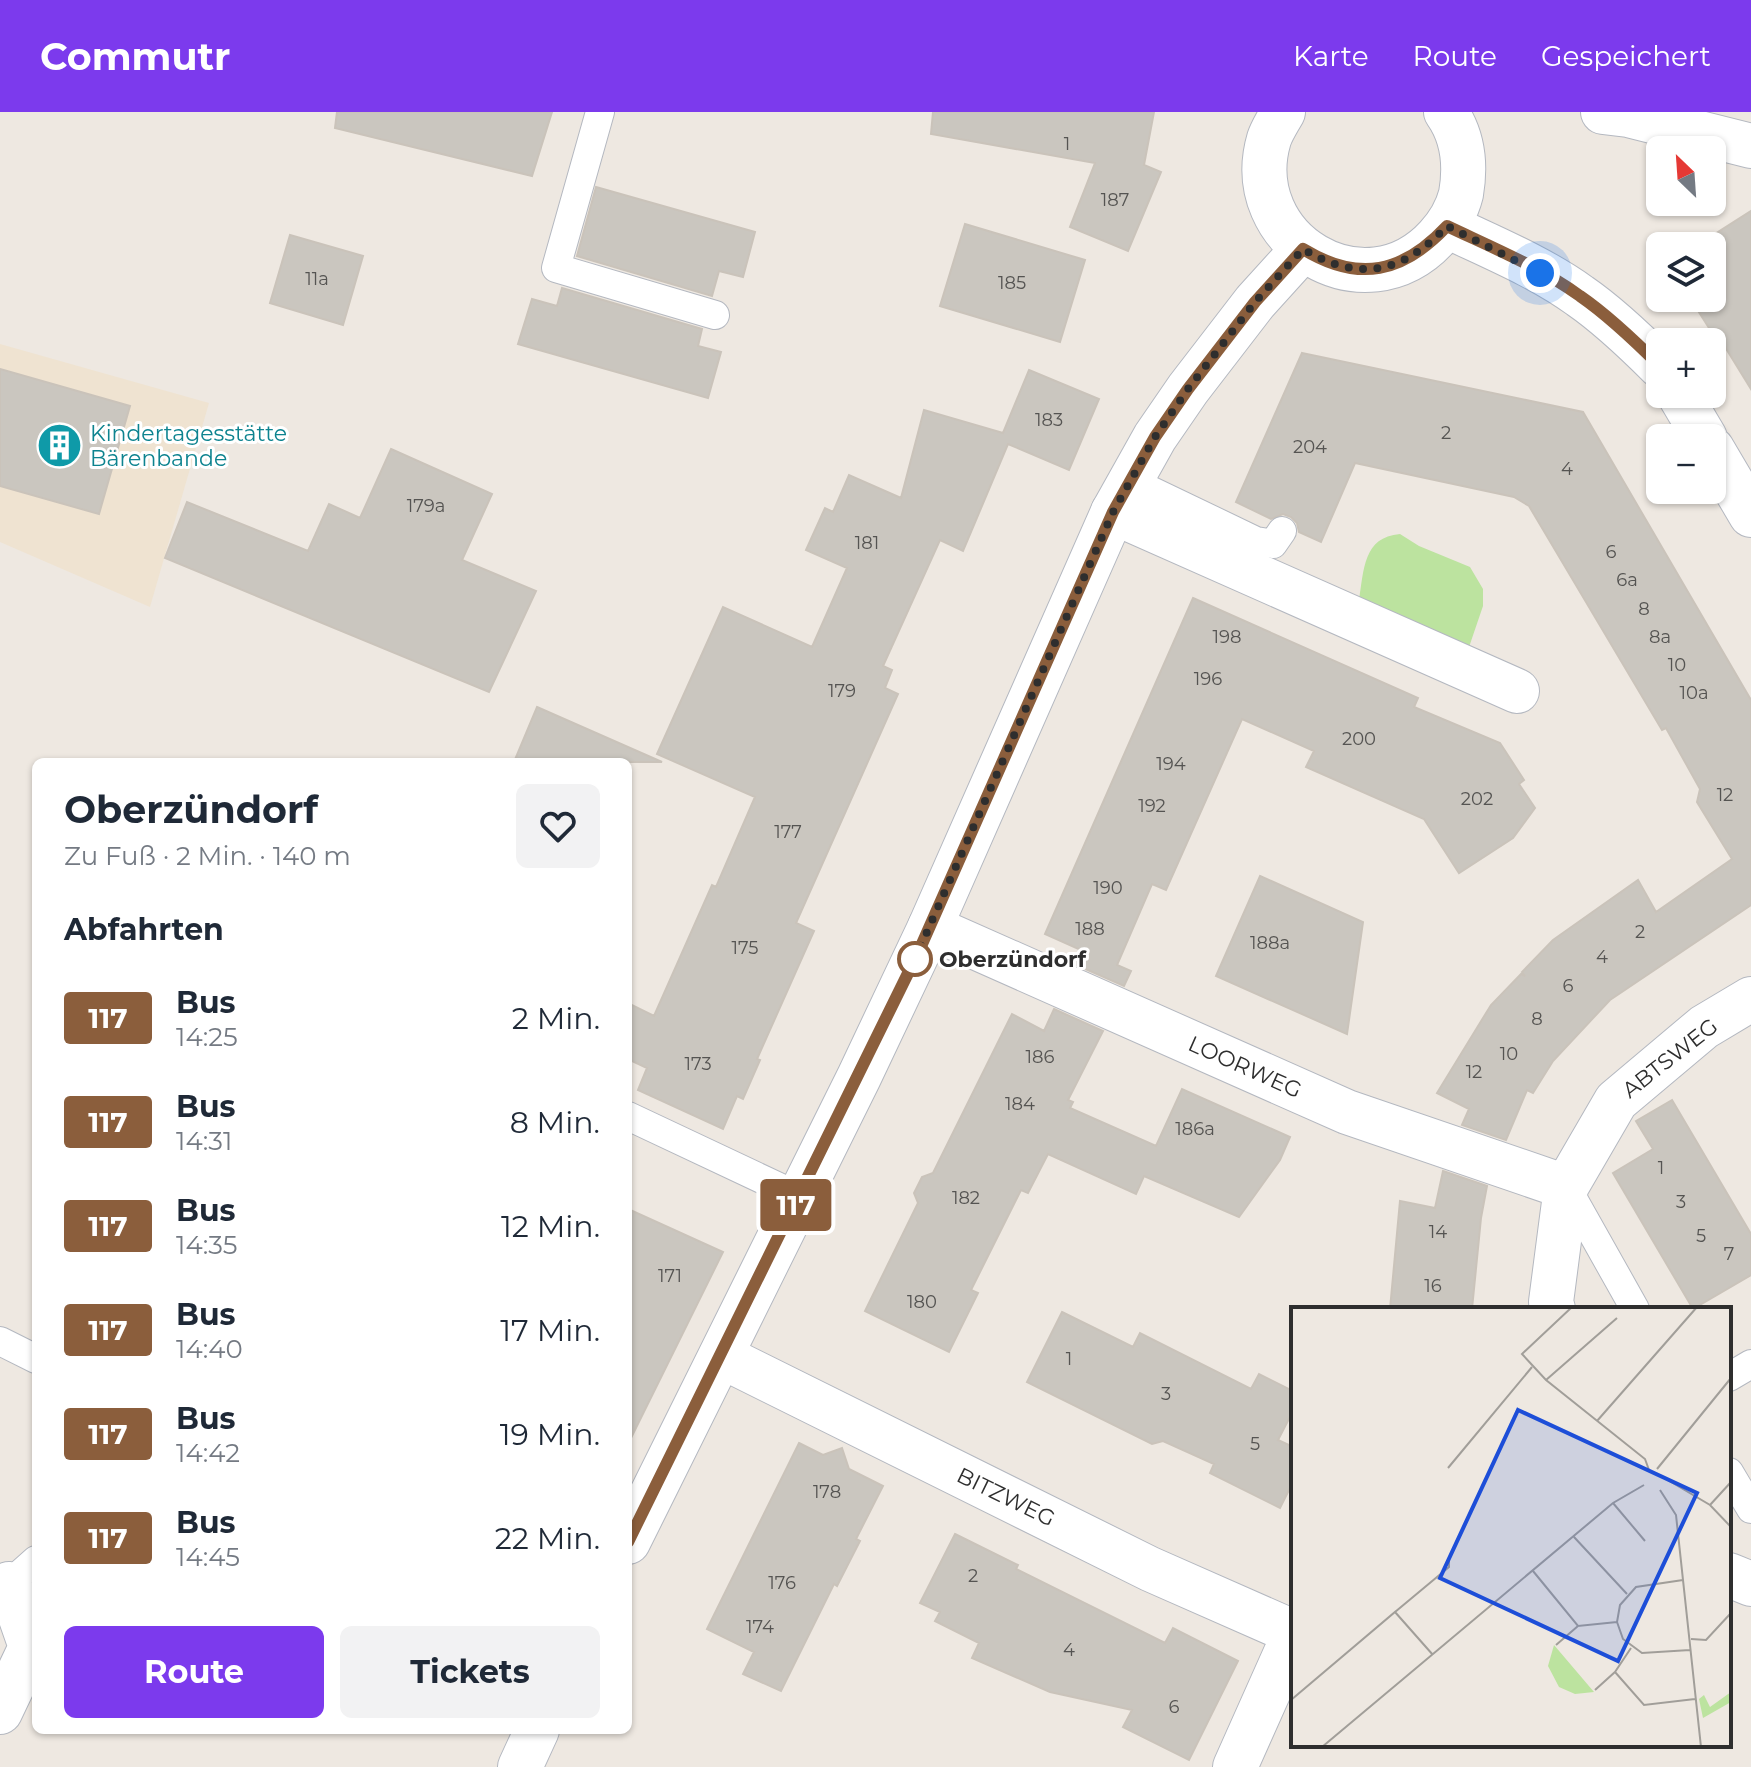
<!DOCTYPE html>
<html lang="de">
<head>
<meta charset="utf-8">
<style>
	:root { --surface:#fff; --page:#f2f2f3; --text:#1f2937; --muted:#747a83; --accent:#7c3aed }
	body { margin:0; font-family:Montserrat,sans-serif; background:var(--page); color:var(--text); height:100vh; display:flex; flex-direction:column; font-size:30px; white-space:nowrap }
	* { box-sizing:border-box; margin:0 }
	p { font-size:26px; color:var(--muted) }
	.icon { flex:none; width:44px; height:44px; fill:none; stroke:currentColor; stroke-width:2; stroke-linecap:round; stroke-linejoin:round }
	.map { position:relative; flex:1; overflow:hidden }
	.details { position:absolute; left:32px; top:646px; width:600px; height:976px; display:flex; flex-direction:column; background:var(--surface); border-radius:12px; box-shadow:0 2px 6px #0004 }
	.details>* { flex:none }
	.badge { padding:0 16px; border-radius:6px; font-size:28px; line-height:52px }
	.needle { width:52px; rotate:335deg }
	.tools { position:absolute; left:1646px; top:24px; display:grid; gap:16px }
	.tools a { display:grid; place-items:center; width:80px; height:80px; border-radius:12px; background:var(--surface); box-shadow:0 2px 6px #0004; font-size:40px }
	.you { position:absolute; width:40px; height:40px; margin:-20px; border:6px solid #fff; border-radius:50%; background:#1a73e8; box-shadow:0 0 0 12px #1a73e833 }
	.map>.badge { position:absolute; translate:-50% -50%; box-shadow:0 0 0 4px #fff }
	h2 { padding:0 32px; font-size:30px; line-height:72px }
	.round { display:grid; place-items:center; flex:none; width:84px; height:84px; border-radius:12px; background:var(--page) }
	.overview { display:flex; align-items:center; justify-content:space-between; height:136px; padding:0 32px }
	h1 { font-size:38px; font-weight:700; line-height:60px }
	.cta { display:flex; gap:16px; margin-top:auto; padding:16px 32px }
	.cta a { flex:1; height:92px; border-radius:12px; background:var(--accent); color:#fff; font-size:32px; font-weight:700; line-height:92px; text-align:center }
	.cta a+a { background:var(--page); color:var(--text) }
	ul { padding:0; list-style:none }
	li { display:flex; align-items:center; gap:24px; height:104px; padding:0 32px }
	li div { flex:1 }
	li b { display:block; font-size:30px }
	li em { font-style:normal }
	li .badge { min-width:88px; font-weight:700; text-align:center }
	header { display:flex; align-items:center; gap:48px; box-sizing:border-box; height:112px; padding:0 40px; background:var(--accent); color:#fff }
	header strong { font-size:38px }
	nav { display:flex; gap:44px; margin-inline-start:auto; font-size:28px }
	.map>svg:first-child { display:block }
	.education { fill:#efe3d1 }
	.green { fill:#bce39f }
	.building { fill:#cac6bf; stroke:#cac3ba; stroke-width:2 }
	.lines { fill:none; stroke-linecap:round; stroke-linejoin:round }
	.service-casing { stroke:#b4b8c0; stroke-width:30 }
	.minor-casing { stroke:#b4b8c0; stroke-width:46 }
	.tertiary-casing { stroke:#b4b8c0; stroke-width:46 }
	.secondary-casing { stroke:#b4b8c0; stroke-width:46 }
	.service { stroke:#fff; stroke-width:28 }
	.minor { stroke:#fff; stroke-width:44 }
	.tertiary { stroke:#fff; stroke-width:44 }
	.secondary { stroke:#fff; stroke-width:44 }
	.line-casing { stroke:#fff; stroke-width:18 }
	.line { stroke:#8b5e3c; stroke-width:12 }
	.walk { stroke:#2e2e2e; stroke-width:8; stroke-dasharray:0 14.4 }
	.stop-dot { fill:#fff; stroke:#8b5e3c; stroke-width:4 }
	.labels { text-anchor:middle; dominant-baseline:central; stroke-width:6; stroke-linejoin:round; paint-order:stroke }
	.number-label { font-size:18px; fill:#555452 }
	.culture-label { font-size:22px; fill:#0d838f; stroke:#fff; text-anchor:start }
	.stop-label { font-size:22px; font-weight:bold; fill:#2e2e2e; stroke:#fff; text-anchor:start }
	.street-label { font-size:22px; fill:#2e2e2e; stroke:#fff }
	.inset-road { fill:none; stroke:#a19e99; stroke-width:2 }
	.view { fill:#1d4ed8; fill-opacity:0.15; stroke:#1d4ed8; stroke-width:4 }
	.inset-edge { fill:none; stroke:#2e2e2e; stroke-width:4 }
</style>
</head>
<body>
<header>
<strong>Commutr</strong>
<nav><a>Karte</a><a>Route</a><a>Gespeichert</a></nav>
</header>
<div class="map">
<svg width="1751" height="1655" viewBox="0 0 1751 1655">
	<rect width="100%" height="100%" fill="#eee8e1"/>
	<!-- education -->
	<path class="education" d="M0 232 209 291 150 495 0 430Z"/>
	<!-- green -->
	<path class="green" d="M1400 422 1419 434 1470 455 1483 477V494L1468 538 1359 488C1364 458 1363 425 1400 422Z"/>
	<!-- building -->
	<path class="building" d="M337 0H552L532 64 335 16Z
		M933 0H1154L1144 53 1161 60 1128 139 1070 115 1095 51 931 22Z
		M596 75 755 120 743 165 719 159 712 184 577 144Z
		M1751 99V277L1714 217 1711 219 1690 186H1712V134H1696Z
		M965 112 1085 148 1060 230 940 194Z
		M290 123 363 144 343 213 270 191Z
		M562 176 702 217 698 234 721 240 708 286 518 232 532 187 557 194Z
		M1302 241 1583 300 1751 588V793L1610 888 1553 949 1533 981 1527 978 1506 1028 1462 1013 1469 997 1437 981 1491 893 1521 862 1525 864 1522 860 1553 828 1638 768 1656 800 1732 747 1697 690 1700 677 1666 616 1662 618 1529 394 1514 385 1355 351 1321 430 1299 420 1297 411 1291 405 1283 402 1271 407 1236 390Z
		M0 257 130 294 99 402 0 374Z
		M1029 258 1099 287 1069 358 1008 332 963 439 940 428 883 554 892 558 885 576 898 582 796 811 814 819 757 947 760 948 743 987 737 984 723 1017 638 978 647 956 628 947V891L654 904 712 773 716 775 755 685 657 642 723 495 812 535 847 456 806 438 825 396 833 400 849 363 901 386 924 298 1003 321Z
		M391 337 492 382 462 448 536 479 489 580 165 446 187 390 308 439 329 392 360 406Z
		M1193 486 1418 586 1414 595 1500 631 1524 668 1519 672 1535 696 1513 726 1459 761 1424 707 1306 655 1314 639 1242 607 1166 778 1152 772 1117 853 1131 859 1124 874 1074 852 1081 838 1045 822Z
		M537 595 662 650H514Z
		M1260 764 1363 810 1347 922 1216 864Z
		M1054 897 1103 919 1068 988 1073 990 1070 996 1156 1034 1182 977 1290 1025 1280 1048 1239 1105 1144 1064 1136 1082 1048 1042 1028 1081 1021 1078 971 1178 978 1181 949 1240 865 1199 918 1091 914 1081 922 1065 933 1061 1012 902 1044 919Z
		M1672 988 1751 1122V1163L1693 1197 1613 1061 1653 1037 1636 1009Z
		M1443 1059 1487 1074 1481 1106 1472 1197H1390L1400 1089 1435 1096Z
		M628 1097 723 1140 628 1332Z
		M1062 1200 1133 1235 1140 1221 1251 1277 1259 1262 1293 1279V1299L1278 1328 1293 1335V1370L1280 1396 1210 1361 1214 1352 1163 1329 1152 1332 1027 1270Z
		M799 1331 823 1343 842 1336 849 1357 883 1374 856 1427 860 1429 837 1474 834 1472 781 1579 743 1562 754 1540 707 1517Z
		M955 1422 1018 1453 1016 1457 1165 1531 1173 1516 1238 1549 1189 1648 1123 1615 1132 1598 1050 1580 972 1546 979 1531 935 1509 940 1500 920 1491Z"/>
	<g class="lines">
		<defs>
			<path id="service" d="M600 0 556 156 715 203
				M1131 369 1256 429 1273 432 1282 419
				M628 1004 800 1085
				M1567 1076 1635 1197
				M0 1229 36 1247
				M1729 1265 1751 1252
				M1729 1360 1751 1397
				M9 1472 36 1448"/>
			<path id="minor" d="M1603 0 1628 3 1751 34
				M1113 400 1517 579
				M930 815 1347 1000 1566 1075
				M1553 1197 1551 1190 1566 1075 1616 989 1704 915 1751 887
				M721 1244 1150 1457 1293 1520
				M1729 1463 1751 1472
				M0 1600 31 1535 9 1472
				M1235 1655 1293 1525"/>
			<path id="tertiary" d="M628 1430 859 965 930 815 1113 400 1155 325 1188 277 1255 190 1303 137
				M520 1655 537 1618"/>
			<path id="secondary" d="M1283 0C1278 9 1272 18 1269 27 1239 129 1365 204 1437 125 1448 113 1457 98 1461 82 1466 53 1463 24 1446 0
				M1447 114C1491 135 1540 155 1580 184 1609 204 1635 229 1660 254
				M1679 282 1705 326
				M1712 337 1751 403"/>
		</defs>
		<!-- service casing -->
		<use href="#service" class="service-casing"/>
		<!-- minor casing -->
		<use href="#minor" class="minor-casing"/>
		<!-- tertiary casing -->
		<use href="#tertiary" class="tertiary-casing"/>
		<!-- secondary casing -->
		<use href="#secondary" class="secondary-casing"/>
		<!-- service -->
		<use href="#service" class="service"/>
		<!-- minor -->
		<use href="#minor" class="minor"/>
		<!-- tertiary -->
		<use href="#tertiary" class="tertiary"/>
		<!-- secondary -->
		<use href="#secondary" class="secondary"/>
	</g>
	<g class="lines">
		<defs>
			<path id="line" d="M628 1430 918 841 1113 400 1155 325 1188 277 1255 190 1303 137C1359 171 1403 161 1447 114 1491 135 1540 155 1580 184 1609 204 1635 229 1660 254"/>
		</defs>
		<!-- line casing -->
		<use href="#line" class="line-casing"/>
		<!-- line -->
		<use href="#line" class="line"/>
		<!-- walk -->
		<path class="walk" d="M915 847 1113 400 1155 325 1188 277 1255 190 1303 137C1359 171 1403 161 1447 114L1540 161"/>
	</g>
	<!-- icons -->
	<defs>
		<symbol id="building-disc" viewBox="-11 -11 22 22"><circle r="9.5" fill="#0f9aa8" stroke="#fff"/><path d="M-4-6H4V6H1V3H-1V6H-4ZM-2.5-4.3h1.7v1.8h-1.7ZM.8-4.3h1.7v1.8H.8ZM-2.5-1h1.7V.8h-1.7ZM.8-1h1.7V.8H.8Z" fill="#fff"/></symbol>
	</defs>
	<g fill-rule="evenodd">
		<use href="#building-disc" x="34" y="308" width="51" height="51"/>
	</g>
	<!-- markers -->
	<circle class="stop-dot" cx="915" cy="847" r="16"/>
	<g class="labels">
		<!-- number labels -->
		<g class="number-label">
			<text x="1067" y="32">1</text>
			<text x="1115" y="88">187</text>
			<text x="317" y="167">11a</text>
			<text x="1012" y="171">185</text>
			<text x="1049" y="308">183</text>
			<text x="1446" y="321">2</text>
			<text x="1310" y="335">204</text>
			<text x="1567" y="357">4</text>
			<text x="426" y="394">179a</text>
			<text x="867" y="431">181</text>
			<text x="1611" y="440">6</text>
			<text x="1627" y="468">6a</text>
			<text x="1644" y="497">8</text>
			<text x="1227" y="525">198</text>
			<text x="1660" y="525">8a</text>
			<text x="1677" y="553">10</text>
			<text x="1208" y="567">196</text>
			<text x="842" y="579">179</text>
			<text x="1694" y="581">10a</text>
			<text x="1359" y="627">200</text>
			<text x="1171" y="652">194</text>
			<text x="1725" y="683">12</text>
			<text x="1477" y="687">202</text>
			<text x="1152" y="694">192</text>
			<text x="788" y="720">177</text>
			<text x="1108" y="776">190</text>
			<text x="1090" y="817">188</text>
			<text x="1640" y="820">2</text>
			<text x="1270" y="831">188a</text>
			<text x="745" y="836">175</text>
			<text x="1602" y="845">4</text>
			<text x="1568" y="874">6</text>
			<text x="1537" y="907">8</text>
			<text x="1509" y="942">10</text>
			<text x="1040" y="945">186</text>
			<text x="698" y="952">173</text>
			<text x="1474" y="960">12</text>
			<text x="1020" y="992">184</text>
			<text x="1195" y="1017">186a</text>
			<text x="1661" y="1056">1</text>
			<text x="966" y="1086">182</text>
			<text x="1681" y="1090">3</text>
			<text x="1438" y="1120">14</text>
			<text x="1701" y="1124">5</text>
			<text x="1729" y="1142">7</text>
			<text x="670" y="1164">171</text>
			<text x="1433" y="1174">16</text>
			<text x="922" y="1190">180</text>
			<text x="1069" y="1247">1</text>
			<text x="1166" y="1282">3</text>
			<text x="1255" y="1332">5</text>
			<text x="827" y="1380">178</text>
			<text x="973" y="1464">2</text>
			<text x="782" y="1471">176</text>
			<text x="760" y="1515">174</text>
			<text x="1069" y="1538">4</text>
			<text x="1174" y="1595">6</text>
		</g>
		<!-- culture labels -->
		<g class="culture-label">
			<text x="90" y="321">Kindertagesstätte<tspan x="90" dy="25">Bärenbande</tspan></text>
		</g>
		<!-- stop labels -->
		<g class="stop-label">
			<text x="939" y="847">Oberzündorf</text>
		</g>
		<!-- street labels -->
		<g class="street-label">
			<text transform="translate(1670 946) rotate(-38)">ABTSWEG</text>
			<text transform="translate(1245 955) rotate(24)">LOORWEG</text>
			<text transform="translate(1006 1385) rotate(26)">BITZWEG</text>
		</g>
	</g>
	<!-- overview -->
	<g transform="translate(1291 1195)">
		<rect width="440" height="440" fill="#eee8e1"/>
		<path d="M263 338 303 385 284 387 268 380 257 359ZM440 385V395L412 411 408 392 413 388 419 400Z" fill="#bce39f"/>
		<path class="inset-road" d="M281 0 231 47 255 73 354 152 358 163M255 73 326 11M306 114 406 0M157 161 241 60M366 162 440 71M375 172 419 198 440 220M369 183 385 208 410 440M322 196 354 234M419 198 440 175M283 230 336 287M242 264 287 319 326 315M392 273 345 280 329 298 326 315 332 332 351 346 399 343M104 305 158 260V253M400 332 415 333 440 306M265 338 287 319M324 365 340 341M304 383 324 365 353 398 404 392M0 393 104 305 142 348M31 440 322 196 353 178"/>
		<path class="view" d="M227 103 406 186 327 354 149 271Z"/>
		<rect width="440" height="440" class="inset-edge"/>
	</g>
</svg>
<div class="tools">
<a><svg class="needle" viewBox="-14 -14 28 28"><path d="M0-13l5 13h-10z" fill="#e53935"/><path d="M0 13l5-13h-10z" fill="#747a83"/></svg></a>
<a><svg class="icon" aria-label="layers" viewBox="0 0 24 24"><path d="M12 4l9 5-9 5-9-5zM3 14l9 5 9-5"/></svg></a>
<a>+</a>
<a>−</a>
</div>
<div class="you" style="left:1540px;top:161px"></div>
<b class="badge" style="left:796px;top:1093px;background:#8b5e3c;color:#fff">117</b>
<section class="details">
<div class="overview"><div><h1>Oberzündorf</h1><p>Zu Fuß · 2 Min. · 140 m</p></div><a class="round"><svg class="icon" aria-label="heart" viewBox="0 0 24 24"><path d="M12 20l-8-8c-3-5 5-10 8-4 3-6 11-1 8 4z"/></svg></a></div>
<h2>Abfahrten</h2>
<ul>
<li><span class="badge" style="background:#8b5e3c;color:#fff">117</span><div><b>Bus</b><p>14:25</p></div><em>2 Min.</em></li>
<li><span class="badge" style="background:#8b5e3c;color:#fff">117</span><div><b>Bus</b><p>14:31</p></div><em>8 Min.</em></li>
<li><span class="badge" style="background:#8b5e3c;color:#fff">117</span><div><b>Bus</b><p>14:35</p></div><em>12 Min.</em></li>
<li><span class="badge" style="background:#8b5e3c;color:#fff">117</span><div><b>Bus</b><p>14:40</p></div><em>17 Min.</em></li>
<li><span class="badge" style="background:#8b5e3c;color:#fff">117</span><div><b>Bus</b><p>14:42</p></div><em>19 Min.</em></li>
<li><span class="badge" style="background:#8b5e3c;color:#fff">117</span><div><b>Bus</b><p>14:45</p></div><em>22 Min.</em></li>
</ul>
<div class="cta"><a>Route</a><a>Tickets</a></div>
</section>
</div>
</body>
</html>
